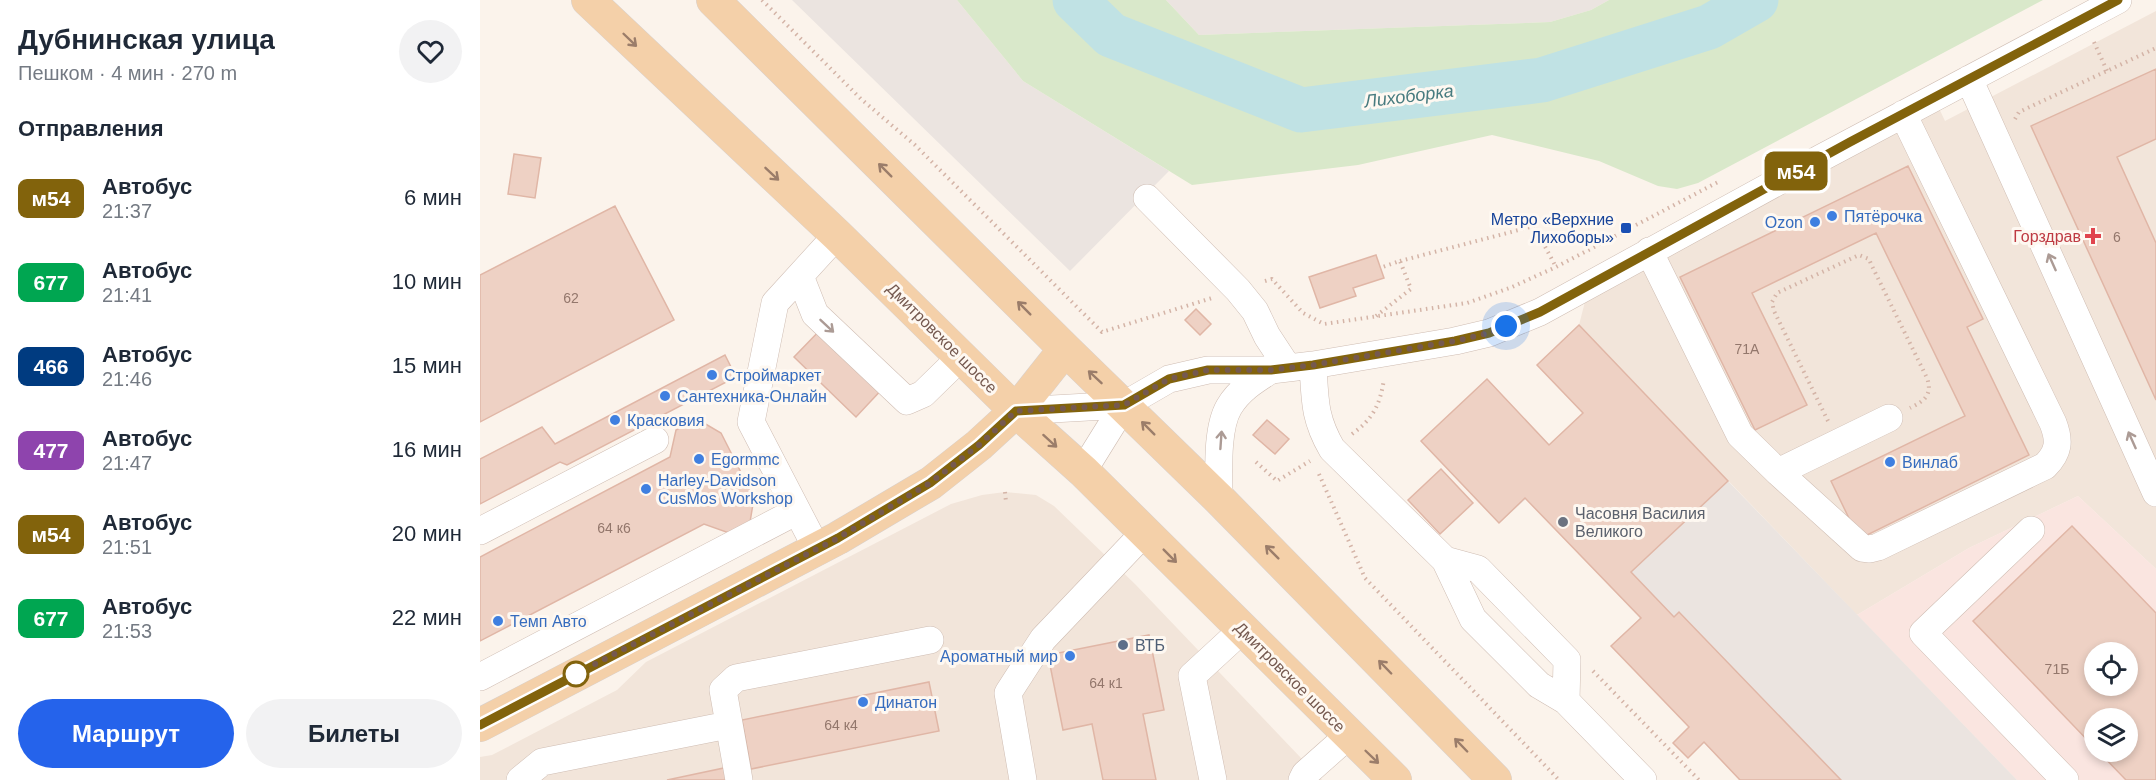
<!DOCTYPE html>
<html lang="ru">
<head>
<meta charset="utf-8">
<style>
	:root { --surface:#fff; --page:#f2f2f3; --text:#1f2937; --muted:#747a83; --accent:#2563eb }
	body { margin:0; font-family:Arial,sans-serif; background:var(--page); color:var(--text); height:100vh; display:flex; flex-direction:column; font-size:22px; white-space:nowrap }
	* { box-sizing:border-box; margin:0 }
	p { font-size:20px; color:var(--muted) }
	.icon { flex:none; width:33px; height:33px; fill:none; stroke:currentColor; stroke-width:2; stroke-linecap:round; stroke-linejoin:round }
	.map { position:relative; flex:1; overflow:hidden }
	.sheet { display:flex; flex-direction:column; background:var(--surface); width:480px }
	.sheet>* { flex:none }
	.badge { padding:0 12px; border-radius:9px; font-size:21px; line-height:39px }
	.controls { position:absolute; left:1604px; top:642px; display:grid; gap:12px }
	.controls a { display:grid; place-items:center; width:54px; height:54px; border-radius:50%; background:var(--surface); box-shadow:0 3px 9px #0003; font-size:30px }
	.you { position:absolute; width:30px; height:30px; margin:-15px; border:4px solid #fff; border-radius:50%; background:#1a73e8; box-shadow:0 0 0 9px #1a73e833 }
	.map>.badge { position:absolute; translate:-50% -50%; box-shadow:0 0 0 3px #fff }
	h2 { padding:0 18px; font-size:22px; line-height:54px }
	.round { display:grid; place-items:center; flex:none; width:63px; height:63px; border-radius:32px; background:var(--page) }
	.head { display:flex; align-items:center; justify-content:space-between; height:102px; padding:0 18px }
	h1 { font-size:28px; font-weight:800; line-height:45px }
	.primary-button { display:flex; gap:12px; margin-top:auto; padding:12px 18px }
	.primary-button a { flex:1; height:69px; border-radius:36px; background:var(--accent); color:#fff; font-size:24px; font-weight:800; line-height:69px; text-align:center }
	.primary-button a+a { background:var(--page); color:var(--text) }
	ul { padding:0; list-style:none }
	li { display:flex; align-items:center; gap:18px; height:84px; padding:0 18px }
	li div { flex:1 }
	li b { display:block; font-size:22px }
	li em { font-style:normal }
	li .badge { min-width:66px; font-weight:700; text-align:center }
	main { display:flex; flex:1; min-height:0 }
	.map>svg:first-child { display:block }
	.residential { fill:#f2e5da }
	.commercial { fill:#fae5e0; fill-rule:evenodd }
	.industrial { fill:#ebe4e0 }
	.green { fill:#d9e8ca }
	.lines { fill:none; stroke-linecap:round; stroke-linejoin:round }
	.river { stroke:#c0e2e4; stroke-width:45 }
	.building { fill:#eed1c4; stroke:#e0b6a6; stroke-width:1.5; fill-rule:evenodd }
	.minor-casing { stroke:#cfbdb3; stroke-width:28 }
	.major-casing { stroke:#d8d1ce; stroke-width:34 }
	.path { stroke:#d4b4a7; stroke-width:4; stroke-dasharray:1.5 4.5; stroke-linecap:butt }
	.minor { stroke:#fff; stroke-width:27 }
	.major { stroke:#f4d0a9; stroke-width:33 }
	.oneway { stroke:#9b7d6a }
	.oneway2 { stroke:#ac9b95 }
	.line-casing { stroke:#fff; stroke-width:14 }
	.line { stroke:#82630c; stroke-width:9 }
	.walk { stroke:#75594f; stroke-width:6; stroke-dasharray:0 10.8 }
	.shop-dot { fill:#3f7fe0; stroke:#fef8f1; stroke-width:2 }
	.transit-dot { fill:#1a4fb4; stroke:#fef8f1; stroke-width:2 }
	.health-dot { fill:#e0444e; stroke:#fef8f1; stroke-width:2 }
	.worship-dot { fill:#6b7280; stroke:#fef8f1; stroke-width:2 }
	.service-dot { fill:#5c6f8a; stroke:#fef8f1; stroke-width:2 }
	.stop-dot { fill:#fff; stroke:#82630c; stroke-width:3 }
	.labels { text-anchor:middle; dominant-baseline:central; stroke-width:6; stroke-linejoin:round; paint-order:stroke }
	.number-label { font-size:14px; fill:#93776c }
	.shop-label { font-size:16px; fill:#366cbe; stroke:#fef8f1; text-anchor:start }
	.transit-label { font-size:16px; fill:#164399; stroke:#fef8f1; text-anchor:end }
	.health-label { font-size:16px; fill:#be3a42; stroke:#fef8f1; text-anchor:end }
	.street-label { font-size:16px; fill:#75594f; stroke:#fef8f1 }
	.worship-label { font-size:16px; fill:#5b616d; stroke:#fef8f1; text-anchor:start }
	.service-label { font-size:16px; fill:#4e5e75; stroke:#fef8f1; text-anchor:start }
	.water-label { font-size:18px; font-style:italic; fill:#477b7f; stroke:#fef8f1 }
</style>
</head>
<body>
<main>
<section class="sheet">
<div class="head"><div><h1>Дубнинская улица</h1><p>Пешком · 4 мин · 270 m</p></div><a class="round"><svg class="icon" aria-label="heart" viewBox="0 0 24 24"><path d="M12 20l-8-8c-3-5 5-10 8-4 3-6 11-1 8 4z"/></svg></a></div>
<h2>Отправления</h2>
<ul>
<li><span class="badge" style="background:#82630c;color:#fff">м54</span><div><b>Автобус</b><p>21:37</p></div><em>6 мин</em></li>
<li><span class="badge" style="background:#00a651;color:#fff">677</span><div><b>Автобус</b><p>21:41</p></div><em>10 мин</em></li>
<li><span class="badge" style="background:#003b80;color:#fff">466</span><div><b>Автобус</b><p>21:46</p></div><em>15 мин</em></li>
<li><span class="badge" style="background:#8e44ad;color:#fff">477</span><div><b>Автобус</b><p>21:47</p></div><em>16 мин</em></li>
<li><span class="badge" style="background:#82630c;color:#fff">м54</span><div><b>Автобус</b><p>21:51</p></div><em>20 мин</em></li>
<li><span class="badge" style="background:#00a651;color:#fff">677</span><div><b>Автобус</b><p>21:53</p></div><em>22 мин</em></li>
</ul>
<div class="primary-button"><a>Маршрут</a><a>Билеты</a></div>
</section>
<div class="map">
<svg width="1676" height="780" viewBox="0 0 1676 780">
	<rect width="100%" height="100%" fill="#fbf3eb"/>
	<!-- residential -->
	<path class="residential" d="M1676 11V569L1598 496 1489 548 1377 615 1099 325 1108 290 1456 102 1465 121Z
		M525 492 556 495 574 506 655 584 842 780H0V757L12 755 137 690 166 662 471 504 502 495Z"/>
	<!-- commercial -->
	<path class="commercial" d="M1598 496 1676 569V780H1537L1377 615 1489 548ZM1614 652H1647V686H1614ZM1614 718H1647V752H1614Z"/>
	<!-- industrial -->
	<path class="industrial" d="M312 0H477L543 81 689 171 590 271Z
		M686 0H1129L1111 10 1070 22 719 35Z
		M1099 325 1248 481 1537 780H1260L1224 743 1208 758 1193 743 1209 727 1131 646 1160 618 1046 499 1019 523 941 441 1007 379 1070 445 1103 413 1057 365Z"/>
	<!-- green -->
	<path class="green" d="M477 0H686L719 35 1070 22 1111 10 1129 0H1563L1218 183 1197 189 1178 186 1119 161 1012 135 878 165 712 185 543 81Z"/>
	<g class="lines">
		<!-- river -->
		<path class="river" d="M595 0 631 35 821 110 1062 80 1229 27 1276 0"/>
	</g>
	<!-- building -->
	<path class="building" d="M1676 69V139L1637 157 1676 243V400L1551 126Z
		M34 154 61 158 55 198 28 194Z
		M1428 166 1503 319 1487 327 1549 455 1379 539 1351 481 1485 416 1396 233 1272 293 1327 405 1275 430 1200 277Z
		M135 206 194 320 0 422V275Z
		M896 255 904 278 873 288 876 296 840 308 829 277Z
		M716 309 731 324 720 335 705 320Z
		M1099 325 1248 481 1151 572 1194 617 1199 612 1361 780H1260L1224 742 1208 758 1193 743 1209 727 1131 646 1161 618 1045 498 1019 523 941 441 1007 379 1069 445 1103 413 1057 365Z
		M344 326 405 386 376 417 314 357Z
		M245 355 256 377 87 465 80 462 0 504V459L62 427 75 444Z
		M217 419 241 433 274 498 270 522 249 533 224 524 0 641V557L190 457 196 430Z
		M787 420 809 439 795 454 773 435Z
		M961 469 993 503 960 534 928 500Z
		M1592 526 1676 613V780H1646L1619 752H1647V718H1614V747L1493 621ZM1614 652H1647V686H1614Z
		M669 635 684 710 663 714 676 780H623L612 724 583 730 568 655Z
		M449 682 459 731 271 769 262 720Z
		M244 768 247 780H187Z"/>
	<g class="lines">
		<defs>
			<path id="minor" d="M1489 79 1676 493
				M667 198 758 290 775 311 787 336 808 368
				M1169 251 1260 435 1298 472 1382 548 1390 549 1398 547 1565 466C1579 452 1580 441 1573 423L1423 114
				M320 276 335 314 427 401 443 394 482 356
				M833 365C835 400 834 418 852 449L965 560 993 619 1059 685 1086 701 1163 780
				M536 411 644 405
				M603 471 644 405 689 379 728 370H791L833 365 975 341 1009 333 1060 312 1341 158 1638 0
				M1298 472 1409 418
				M739 499C739 473 736 429 749 407 759 390 775 380 791 370
				M1551 530 1443 633 1585 780
				M0 531 175 440
				M337 549 271 422 295 303 357 235
				M965 560 998 569 1087 660 1086 701
				M0 677 317 511
				M40 780 62 762 248 725
				M259 780 243 690 256 678 450 640
				M543 780 528 693 563 639 665 532
				M733 780 712 676 762 630
				M822 780 825 774 869 735"/>
			<path id="major" d="M108 0 357 235 536 411 603 471 915 780
				M233 0 585 349 739 499 1015 780
				M0 725 358 538 451 483 499 445 536 411 585 349"/>
		</defs>
		<!-- minor casing -->
		<use href="#minor" class="minor-casing"/>
		<!-- major casing -->
		<use href="#major" class="major-casing"/>
		<!-- path -->
		<path class="path" d="M282 0 381 99 435 145 622 332 732 298
			M1614 42 1627 71
			M1535 119 1539 112 1676 48
			M920 261 1054 226 1076 267
			M785 281 792 279 823 313 844 324 987 303 1032 287 1076 267 1240 181
			M896 316 931 289 920 261 900 268
			M1348 421 1294 311 1292 302 1297 293 1379 255 1389 259 1391 264 1447 378C1453 395 1444 401 1430 408
			M872 434C893 419 900 405 904 379
			M776 462 797 481 830 461
			M839 474 885 578 1079 780
			M525 492 526 502
			M1113 671 1219 780"/>
		<!-- minor -->
		<use href="#minor" class="minor"/>
		<!-- major -->
		<use href="#major" class="major"/>
	</g>
	<!-- one-way arrows -->
	<defs><path id="oneway-shaft" d="M-6 0H5M1.5-3L5.5 0L1.5 3" fill="none" stroke-width="1.6" stroke-linecap="round" stroke-linejoin="round" transform="scale(1.5)"/></defs>
	<g class="oneway">
		<use href="#oneway-shaft" transform="translate(150 40) rotate(44)"/>
		<use href="#oneway-shaft" transform="translate(405 170) rotate(-135)"/>
		<use href="#oneway-shaft" transform="translate(292 174) rotate(43)"/>
		<use href="#oneway-shaft" transform="translate(544 308) rotate(-135)"/>
		<use href="#oneway-shaft" transform="translate(615 377) rotate(-137)"/>
		<use href="#oneway-shaft" transform="translate(668 428) rotate(-135)"/>
		<use href="#oneway-shaft" transform="translate(570 441) rotate(42)"/>
		<use href="#oneway-shaft" transform="translate(792 552) rotate(-135)"/>
		<use href="#oneway-shaft" transform="translate(690 556) rotate(45)"/>
		<use href="#oneway-shaft" transform="translate(905 667) rotate(-134)"/>
		<use href="#oneway-shaft" transform="translate(981 745) rotate(-134)"/>
		<use href="#oneway-shaft" transform="translate(892 757) rotate(44)"/>
	</g>
	<g class="oneway2">
		<use href="#oneway-shaft" transform="translate(1572 262) rotate(-114)"/>
		<use href="#oneway-shaft" transform="translate(347 326) rotate(43)"/>
		<use href="#oneway-shaft" transform="translate(741 440) rotate(-86)"/>
		<use href="#oneway-shaft" transform="translate(1652 440) rotate(-114)"/>
	</g>
	<g class="lines">
		<defs>
			<path id="line" d="M0 725 358 538 450 483 499 445 536 411 644 405 689 379 728 370H791L833 365 975 341 1009 333 1060 312 1370 142 1638 0"/>
		</defs>
		<!-- line casing -->
		<use href="#line" class="line-casing"/>
		<!-- line -->
		<use href="#line" class="line"/>
		<!-- walk -->
		<path class="walk" d="M96 674 358 538 450 483 499 445 536 411 644 405 689 379 728 370H791L833 365 975 341 1009 333 1026 326"/>
	</g>
	<!-- markers -->
	<g class="shop-dot">
		<circle cx="1352" cy="216" r="6"/>
		<circle cx="1335" cy="222" r="6"/>
		<circle cx="232" cy="375" r="6"/>
		<circle cx="185" cy="396" r="6"/>
		<circle cx="135" cy="420" r="6"/>
		<circle cx="219" cy="459" r="6"/>
		<circle cx="1410" cy="462" r="6"/>
		<circle cx="166" cy="489" r="6"/>
		<circle cx="18" cy="621" r="6"/>
		<circle cx="590" cy="656" r="6"/>
		<circle cx="383" cy="702" r="6"/>
	</g>
	<rect class="transit-dot" x="1140" y="222" width="12" height="12" rx="3"/>
	<path class="health-dot" d="M1610 227h6v6h6v6h-6v6h-6v-6h-6v-6h6z"/>
	<circle class="worship-dot" cx="1083" cy="522" r="6"/>
	<circle class="service-dot" cx="643" cy="645" r="6"/>
	<circle class="stop-dot" cx="96" cy="674" r="12"/>
	<g class="labels">
		<!-- number labels -->
		<g class="number-label">
			<text x="1637" y="237">6</text>
			<text x="91" y="298">62</text>
			<text x="1267" y="349">71А</text>
			<text x="134" y="528">64 к6</text>
			<text x="1577" y="669">71Б</text>
			<text x="626" y="683">64 к1</text>
			<text x="361" y="725">64 к4</text>
		</g>
		<!-- shop labels -->
		<g class="shop-label">
			<text x="1364" y="216">Пятёрочка</text>
			<text x="1323" y="222" text-anchor="end">Ozon</text>
			<text x="244" y="375">Строймаркет</text>
			<text x="197" y="396">Сантехника-Онлайн</text>
			<text x="147" y="420">Красковия</text>
			<text x="231" y="459">Egormmc</text>
			<text x="1422" y="462">Винлаб</text>
			<text x="178" y="480">Harley-Davidson<tspan x="178" dy="18">CusMos Workshop</tspan></text>
			<text x="30" y="621">Темп Авто</text>
			<text x="578" y="656" text-anchor="end">Ароматный мир</text>
			<text x="395" y="702">Динатон</text>
		</g>
		<!-- transit labels -->
		<g class="transit-label">
			<text x="1134" y="219">Метро «Верхние<tspan x="1134" dy="18">Лихоборы»</tspan></text>
		</g>
		<!-- health labels -->
		<g class="health-label">
			<text x="1601" y="236">Горздрав</text>
		</g>
		<!-- street labels -->
		<g class="street-label">
			<text transform="translate(462 338) rotate(45)">Дмитровское шоссе</text>
			<text transform="translate(810 677) rotate(45)">Дмитровское шоссе</text>
		</g>
		<!-- worship labels -->
		<g class="worship-label">
			<text x="1095" y="513">Часовня Василия<tspan x="1095" dy="18">Великого</tspan></text>
		</g>
		<!-- service labels -->
		<g class="service-label">
			<text x="655" y="645">ВТБ</text>
		</g>
		<!-- water labels -->
		<g class="water-label">
			<text transform="translate(929 96) rotate(-7)">Лихоборка</text>
		</g>
	</g>
</svg>
<div class="controls">
<a><svg class="icon" aria-label="locate" viewBox="0 0 24 24"><circle cx="12" cy="12" r="6"/><path d="M12 2v4M12 18v4M2 12h4M18 12h4"/></svg></a>
<a><svg class="icon" aria-label="layers" viewBox="0 0 24 24"><path d="M12 4l9 5-9 5-9-5zM3 14l9 5 9-5"/></svg></a>
</div>
<div class="you" style="left:1026px;top:326px"></div>
<b class="badge" style="left:1316px;top:171px;background:#82630c;color:#fff">м54</b>
</div>
</main>
</body>
</html>
